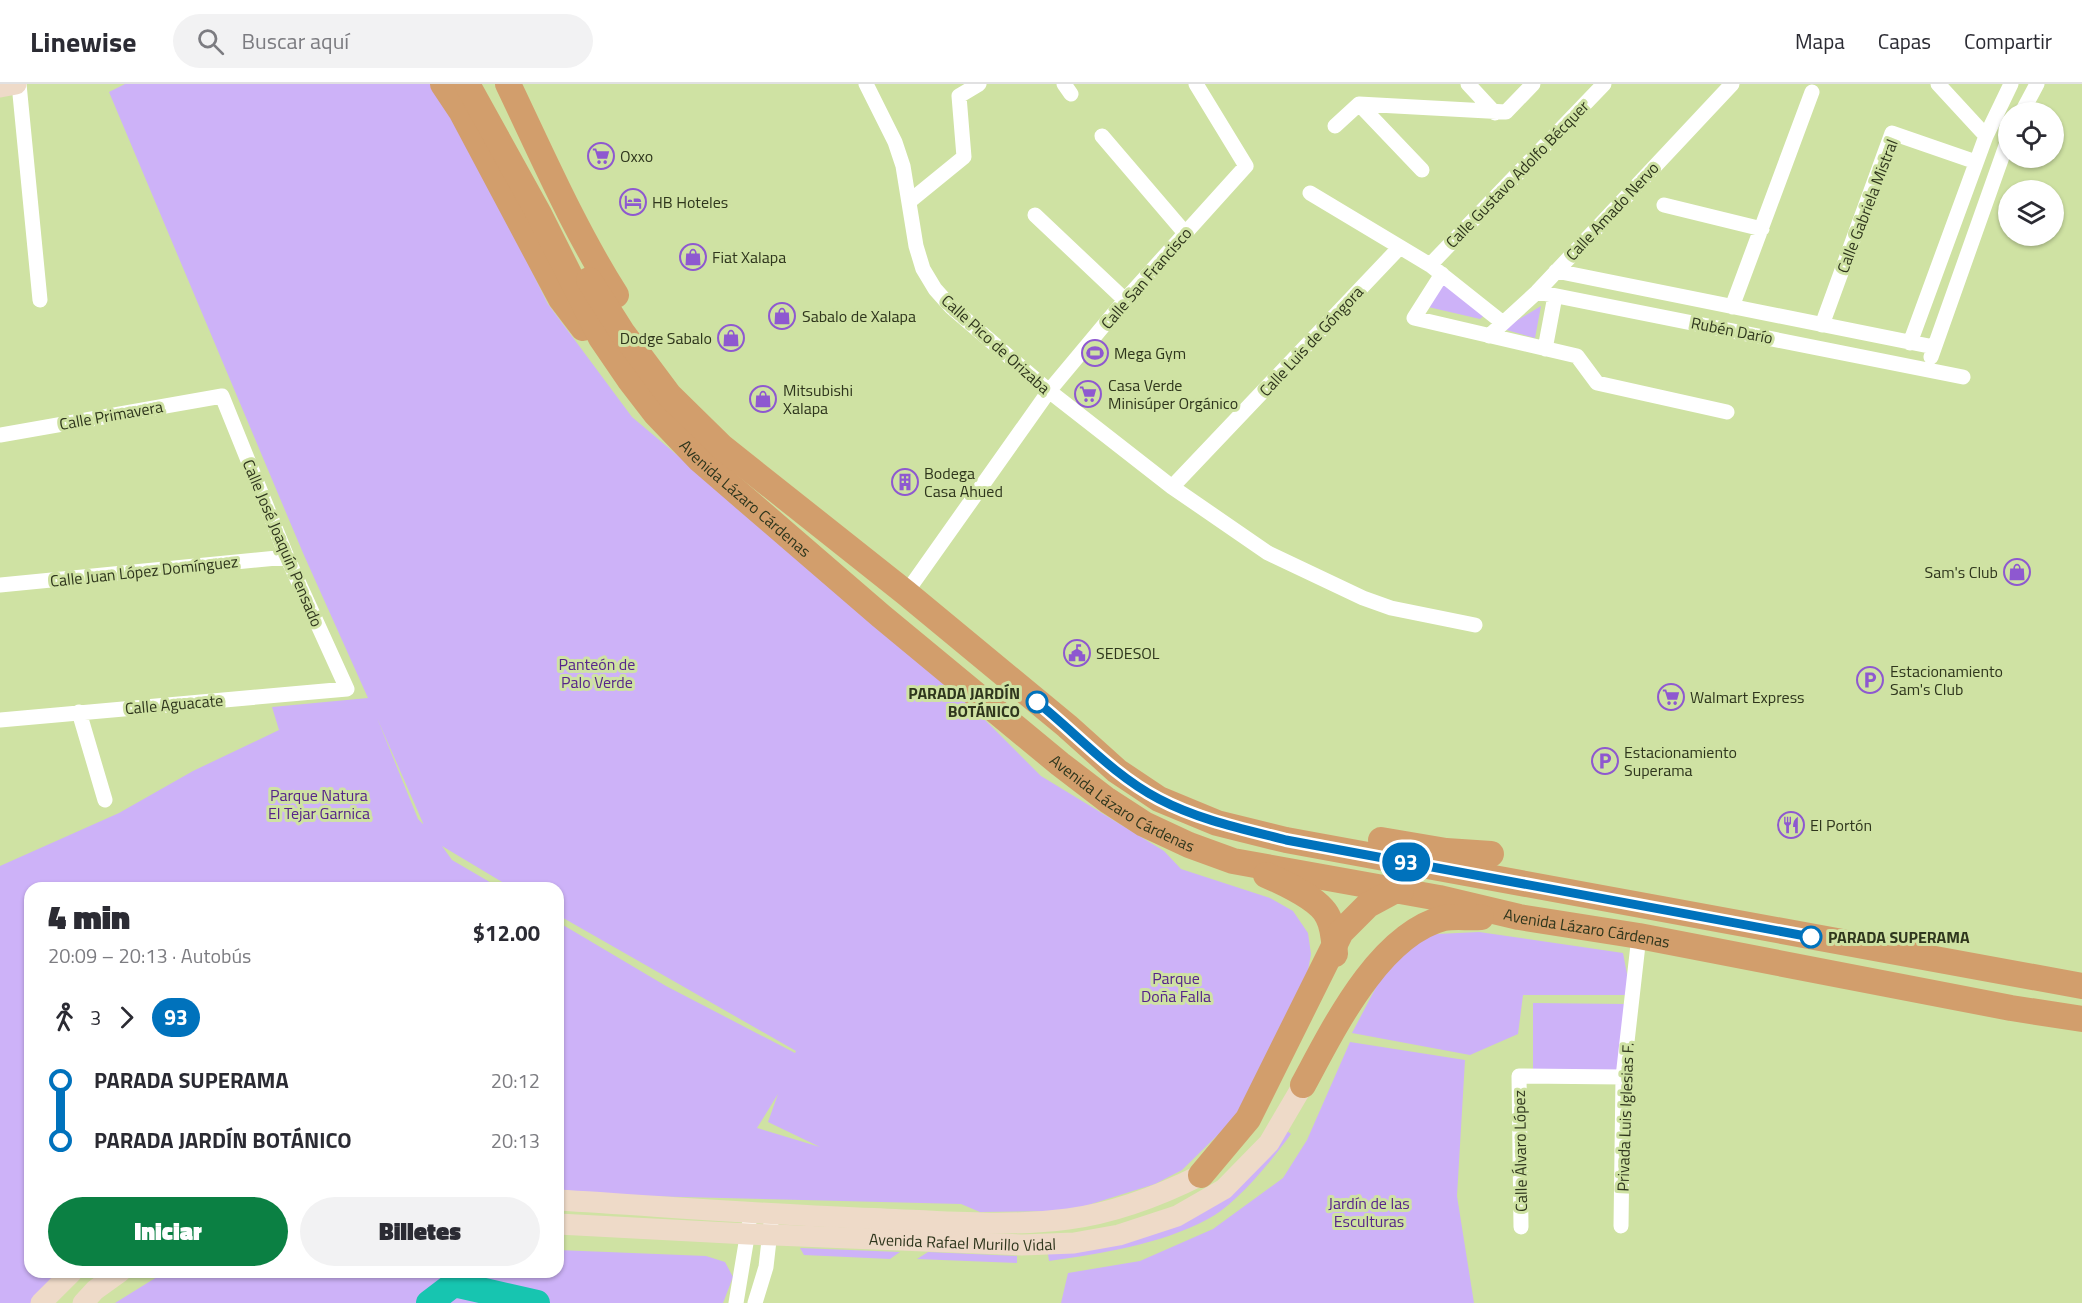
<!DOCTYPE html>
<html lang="es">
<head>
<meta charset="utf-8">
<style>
	:root { --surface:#fff; --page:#f2f2f3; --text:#2b2b33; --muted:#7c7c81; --line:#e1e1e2; --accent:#0b8043 }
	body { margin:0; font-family:"Titillium Web",sans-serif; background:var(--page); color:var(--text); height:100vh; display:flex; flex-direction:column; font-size:22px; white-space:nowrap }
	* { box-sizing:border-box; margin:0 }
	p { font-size:20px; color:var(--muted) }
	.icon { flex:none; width:33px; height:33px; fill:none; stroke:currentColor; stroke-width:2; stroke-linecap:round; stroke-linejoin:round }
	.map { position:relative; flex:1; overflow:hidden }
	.drawer { position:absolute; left:24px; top:798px; width:540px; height:396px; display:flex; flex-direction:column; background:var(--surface); border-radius:18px; box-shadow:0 2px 4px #0004 }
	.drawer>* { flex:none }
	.badge { padding:0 12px; border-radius:20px; font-size:21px; line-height:39px }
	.buttons { position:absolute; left:1998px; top:18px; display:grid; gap:12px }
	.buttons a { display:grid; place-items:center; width:66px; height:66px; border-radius:50%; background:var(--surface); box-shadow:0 2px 4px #0004; font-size:30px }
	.map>.badge { position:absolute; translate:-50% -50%; box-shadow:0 0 0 3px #fff }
	.legs { display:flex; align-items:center; gap:9px; height:66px; padding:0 24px; font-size:20px }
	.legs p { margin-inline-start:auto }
	.overview { display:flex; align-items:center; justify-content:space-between; height:102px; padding:0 24px }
	h1 { font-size:33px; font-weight:800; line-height:45px }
	.button { display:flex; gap:12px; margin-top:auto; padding:12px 24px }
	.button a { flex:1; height:69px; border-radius:36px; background:var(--accent); color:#fff; font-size:24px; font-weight:800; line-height:69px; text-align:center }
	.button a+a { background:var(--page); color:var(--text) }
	ul { padding:0 24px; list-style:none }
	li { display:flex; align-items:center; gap:21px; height:60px; font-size:22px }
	li i { display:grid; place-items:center; width:9px; height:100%; margin:0 8px; background:currentColor }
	li i::after { content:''; width:15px; height:15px; margin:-8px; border:4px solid; border-radius:50%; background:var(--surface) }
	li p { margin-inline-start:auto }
	li:first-child i { background:linear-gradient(#0000 50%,currentColor 0) }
	li:last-child i { background:linear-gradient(currentColor 50%,#0000 0) }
	header { display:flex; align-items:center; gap:36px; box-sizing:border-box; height:84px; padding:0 30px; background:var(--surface); border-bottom:2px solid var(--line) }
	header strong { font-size:28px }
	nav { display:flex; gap:33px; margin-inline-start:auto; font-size:21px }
	.search { width:420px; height:54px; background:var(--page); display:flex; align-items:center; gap:15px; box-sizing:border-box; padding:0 21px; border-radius:33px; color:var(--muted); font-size:22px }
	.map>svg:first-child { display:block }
	.green { fill:#cdb2f8; fill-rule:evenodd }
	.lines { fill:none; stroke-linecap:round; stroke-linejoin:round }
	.river { stroke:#17c5b0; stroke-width:26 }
	.minor { stroke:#fff; stroke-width:15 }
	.secondary { stroke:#eedac8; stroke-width:21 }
	.trunk { stroke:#d29e6c; stroke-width:26 }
	.line-1-casing { stroke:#fff; stroke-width:14 }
	.line-1 { stroke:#0072bc; stroke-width:9 }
	.stop-1-dot { fill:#fff; stroke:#0072bc; stroke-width:3 }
	.labels { text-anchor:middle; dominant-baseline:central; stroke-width:6; stroke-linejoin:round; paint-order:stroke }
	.poi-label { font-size:16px; fill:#2f361d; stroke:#cfe2a3; text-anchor:start }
	.street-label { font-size:16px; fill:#2f361d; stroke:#cfe2a3 }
	.park-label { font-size:16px; fill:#56248a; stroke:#cfe2a3 }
	.stop-label { font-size:16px; font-weight:bold; fill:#2f361d; stroke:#cfe2a3; text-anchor:end }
</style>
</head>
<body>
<header>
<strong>Linewise</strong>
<div class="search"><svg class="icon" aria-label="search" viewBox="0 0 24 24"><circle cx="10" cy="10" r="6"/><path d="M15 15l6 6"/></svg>Buscar aquí</div>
<nav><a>Mapa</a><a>Capas</a><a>Compartir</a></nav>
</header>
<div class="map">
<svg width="2082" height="1219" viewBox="0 0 2082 1219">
	<rect width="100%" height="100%" fill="#cfe2a3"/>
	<!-- green -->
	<path class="green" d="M125 0H433L453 28 548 220 632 333 953 604 1041 692 1164 767 1181 785 1270 814 1293 827 1308 849 1311 870 1307 892 1236 1033 1182 1086 1155 1100 1069 1127 980 1128 961 1120 558 1110V838L666 902 795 969 796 967 558 831V804H512L442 762 452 776 500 804H30V1188H63L32 1219H0V782L119 729 193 687 279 646 272 623 368 614 303 469 109 8ZM377 634 423 739V740L418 735ZM778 1010 768 1038 820 1063 757 1044Z
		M1442 197 1487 229 1480 235 1424 222Z
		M1541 222 1535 254 1503 245Z
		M1479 848 1623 869 1631 911H1523L1518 950 1470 971 1352 949 1384 888 1416 851Z
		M1533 919 1625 920 1617 988 1533 985Z
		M1350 958 1465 976 1457 1112 1474 1219H1061L1068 1189 1140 1177 1213 1145 1283 1094 1307 1056Z
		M1287 1047 1291 1050C1272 1076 1237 1120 1208 1135 1159 1161 1103 1169 1049 1177L1048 1170 1148 1152Z
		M800 1164 900 1168 890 1175 804 1171Z
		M558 1166 706 1172 725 1178 733 1193 723 1219H115L165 1188H558Z
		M928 1168 1017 1172V1179L917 1175Z"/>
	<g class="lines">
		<!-- river -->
		<path class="river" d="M429 1219 454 1200 537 1219"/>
		<!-- minor -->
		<path class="minor" d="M19 0 40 216
			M866 0 895 58 903 82 916 162 923 185 935 205 951 223 1049 307 1172 403 1268 469 1363 514 1391 524 1475 541
			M1064 0 1071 10
			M1468 0 1495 29
			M1938 0 1986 52
			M1359 20 1422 86
			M2022 28 2037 0
			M1335 42 1359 20 1506 28 1533 0
			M1102 52 1185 149
			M1310 109 1430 181 1503 239
			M910 117 964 73 959 12 979 0
			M1664 121 1762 145
			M1035 131 1125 216
			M1430 181 1604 0
			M1556 187 1934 263
			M1442 190 1414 234 1577 272 1597 299 1727 328
			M1537 208 1963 293
			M1732 223 1812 8
			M1822 241 1892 49 1976 78
			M1489 252 1537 208 1732 0
			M1910 259 1986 52 2011 0
			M1545 265 1555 212
			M1931 273 2008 56
			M0 351 222 312 287 473 347 605 0 636
			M1172 403 1400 163
			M0 501 287 473
			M906 509 1049 307 1125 216 1246 82 1196 0
			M79 628 105 716
			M1621 1142 1623 993 1639 852
			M1521 1143 1519 992 1623 993
			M736 1219 749 1141
			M755 1219 766 1183 772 1130"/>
		<!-- secondary -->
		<g class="secondary">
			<path d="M0 3 16 0"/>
			<path d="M558 1116C658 1122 758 1130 858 1134 927 1136 999 1144 1068 1135 1114 1129 1159 1112 1201 1091"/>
			<path id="s1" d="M558 1140 748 1150 1022 1161 1074 1159 1119 1151 1177 1132 1224 1105 1269 1059 1303 1001"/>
			<path d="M41 1219 72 1188"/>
			<path d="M83 1219 95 1206 120 1188"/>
		</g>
		<!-- trunk -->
		<g class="trunk">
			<path d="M443 0 461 27 561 215 583 244"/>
			<path id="s2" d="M467 0 539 130 601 254 629 295 656 330 700 376 881 532 1060 680 1107 716 1144 740 1189 761 1233 777 1439 814 1519 833 1639 852 2011 924 2082 935"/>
			<path d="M508 0C542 71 574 145 616 211"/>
			<path d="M589 196 622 248 669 311 722 363 906 509 1067 642 1117 687 1159 715 1217 739 1286 756 2082 902"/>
			<path d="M1381 756 1446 767 1491 770"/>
			<path d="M1266 791C1284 799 1320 815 1328 833 1334 844 1334 857 1335 870"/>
			<path d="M1303 1001C1333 946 1378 851 1444 834 1455 832 1469 834 1481 833"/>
			<path d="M1201 1091 1248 1035 1341 848 1368 821 1394 807H1401"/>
		</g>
	</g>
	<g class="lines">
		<defs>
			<path id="line-1" d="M1037 618C1077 650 1113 691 1159 715 1199 736 1243 745 1286 756L1811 853"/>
		</defs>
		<!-- line-1 casing -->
		<use href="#line-1" class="line-1-casing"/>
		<!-- line-1 -->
		<use href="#line-1" class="line-1"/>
	</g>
	<!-- icons -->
	<defs>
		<symbol id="supermarket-ring" viewBox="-11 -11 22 22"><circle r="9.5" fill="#cfe2a3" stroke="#8e58d0" stroke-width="1.5"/><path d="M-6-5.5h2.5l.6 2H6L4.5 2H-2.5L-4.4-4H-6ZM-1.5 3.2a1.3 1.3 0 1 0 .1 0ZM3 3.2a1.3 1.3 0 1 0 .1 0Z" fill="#8e58d0"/></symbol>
		<symbol id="hotel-ring" viewBox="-11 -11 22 22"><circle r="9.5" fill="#cfe2a3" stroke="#8e58d0" stroke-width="1.5"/><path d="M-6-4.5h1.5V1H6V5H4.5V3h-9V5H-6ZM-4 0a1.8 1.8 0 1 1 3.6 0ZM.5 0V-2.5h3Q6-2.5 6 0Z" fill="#8e58d0"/></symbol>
		<symbol id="shop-ring" viewBox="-11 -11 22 22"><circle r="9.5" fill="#cfe2a3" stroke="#8e58d0" stroke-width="1.5"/><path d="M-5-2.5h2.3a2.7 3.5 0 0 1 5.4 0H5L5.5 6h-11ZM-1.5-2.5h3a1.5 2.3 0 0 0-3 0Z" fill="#8e58d0"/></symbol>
		<symbol id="stadium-ring" viewBox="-11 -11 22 22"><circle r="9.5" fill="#cfe2a3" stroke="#8e58d0" stroke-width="1.5"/><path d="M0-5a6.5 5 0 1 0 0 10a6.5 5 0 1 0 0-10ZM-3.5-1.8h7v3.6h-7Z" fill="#8e58d0"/></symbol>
		<symbol id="building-ring" viewBox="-11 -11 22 22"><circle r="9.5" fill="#cfe2a3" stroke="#8e58d0" stroke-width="1.5"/><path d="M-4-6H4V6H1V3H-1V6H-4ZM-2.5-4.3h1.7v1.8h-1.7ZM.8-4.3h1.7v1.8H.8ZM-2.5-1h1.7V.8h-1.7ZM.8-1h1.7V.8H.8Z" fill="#8e58d0"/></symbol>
		<symbol id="civic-ring" viewBox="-11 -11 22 22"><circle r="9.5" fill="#cfe2a3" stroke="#8e58d0" stroke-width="1.5"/><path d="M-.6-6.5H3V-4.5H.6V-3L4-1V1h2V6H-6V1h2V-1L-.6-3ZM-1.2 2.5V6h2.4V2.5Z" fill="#8e58d0"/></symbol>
		<symbol id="parking-ring" viewBox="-11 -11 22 22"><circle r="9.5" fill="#cfe2a3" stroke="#8e58d0" stroke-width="1.5"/><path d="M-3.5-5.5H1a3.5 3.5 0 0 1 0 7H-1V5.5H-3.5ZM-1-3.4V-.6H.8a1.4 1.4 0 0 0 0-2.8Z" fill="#8e58d0"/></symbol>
		<symbol id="restaurant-ring" viewBox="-11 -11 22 22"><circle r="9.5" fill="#cfe2a3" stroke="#8e58d0" stroke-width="1.5"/><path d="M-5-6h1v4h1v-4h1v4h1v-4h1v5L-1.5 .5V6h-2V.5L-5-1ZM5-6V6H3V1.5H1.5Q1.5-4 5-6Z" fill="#8e58d0"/></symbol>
	</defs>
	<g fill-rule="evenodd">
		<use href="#supermarket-ring" x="586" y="57" width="30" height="30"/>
		<use href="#hotel-ring" x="618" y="103" width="30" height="30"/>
		<use href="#shop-ring" x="678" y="158" width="30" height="30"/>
		<use href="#shop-ring" x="767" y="217" width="30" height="30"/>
		<use href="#shop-ring" x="716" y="239" width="30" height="30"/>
		<use href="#stadium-ring" x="1080" y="254" width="30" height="30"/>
		<use href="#supermarket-ring" x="1073" y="295" width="30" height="30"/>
		<use href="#shop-ring" x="748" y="300" width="30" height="30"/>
		<use href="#building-ring" x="890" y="383" width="30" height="30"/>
		<use href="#shop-ring" x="2002" y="473" width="30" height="30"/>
		<use href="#civic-ring" x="1062" y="554" width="30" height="30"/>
		<use href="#parking-ring" x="1855" y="581" width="30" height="30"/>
		<use href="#supermarket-ring" x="1656" y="598" width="30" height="30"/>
		<use href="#parking-ring" x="1590" y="662" width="30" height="30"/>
		<use href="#restaurant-ring" x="1776" y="726" width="30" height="30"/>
	</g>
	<!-- markers -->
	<g class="stop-1-dot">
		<circle cx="1037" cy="618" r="10"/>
		<circle cx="1811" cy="853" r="10"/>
	</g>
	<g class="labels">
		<!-- poi labels -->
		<g class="poi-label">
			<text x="620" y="72">Oxxo</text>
			<text x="652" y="118">HB Hoteles</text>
			<text x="712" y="173">Fiat Xalapa</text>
			<text x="802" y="232">Sabalo de Xalapa</text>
			<text x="712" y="254" text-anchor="end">Dodge Sabalo</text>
			<text x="1114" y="269">Mega Gym</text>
			<text x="1108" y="301">Casa Verde<tspan x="1108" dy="18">Minisúper Orgánico</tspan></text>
			<text x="783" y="306">Mitsubishi<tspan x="783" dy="18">Xalapa</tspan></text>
			<text x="924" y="389">Bodega<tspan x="924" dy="18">Casa Ahued</tspan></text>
			<text x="1998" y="488" text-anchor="end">Sam's Club</text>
			<text x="1096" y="569">SEDESOL</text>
			<text x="1890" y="587">Estacionamiento<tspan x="1890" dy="18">Sam's Club</tspan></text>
			<text x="1690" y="613">Walmart Express</text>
			<text x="1624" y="668">Estacionamiento<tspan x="1624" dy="18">Superama</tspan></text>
			<text x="1810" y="741">El Portón</text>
		</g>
		<!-- street labels -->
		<g class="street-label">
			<text transform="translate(1517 90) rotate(-46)">Calle Gustavo Adolfo Bécquer</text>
			<text transform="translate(1867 122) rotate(-69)">Calle Gabriela Mistral</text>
			<text transform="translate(1612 127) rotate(-47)">Calle Amado Nervo</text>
			<text transform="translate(1146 194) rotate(-49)">Calle San Francisco</text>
			<text transform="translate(1732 246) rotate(11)">Rubén Darío</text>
			<text transform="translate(1311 257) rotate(-47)">Calle Luis de Góngora</text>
			<text transform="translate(996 260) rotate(42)">Calle Pico de Orizaba</text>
			<text transform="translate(111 331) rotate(-10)">Calle Primavera</text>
			<text stroke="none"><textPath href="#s2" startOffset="504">Avenida Lázaro Cárdenas</textPath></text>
			<text transform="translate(283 459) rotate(67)">Calle José Joaquín Pensado</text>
			<text transform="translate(144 487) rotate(-6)">Calle Juan López Domínguez</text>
			<text transform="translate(174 620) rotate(-5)">Calle Aguacate</text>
			<text stroke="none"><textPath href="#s2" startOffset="990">Avenida Lázaro Cárdenas</textPath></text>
			<text stroke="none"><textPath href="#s2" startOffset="1476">Avenida Lázaro Cárdenas</textPath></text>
			<text transform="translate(1625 1033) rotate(-88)">Privada Luis Iglesias F.</text>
			<text transform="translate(1520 1067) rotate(-91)">Calle Álvaro López</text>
			<text stroke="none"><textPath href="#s1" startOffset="405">Avenida Rafael Murillo Vidal</textPath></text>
		</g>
		<!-- park labels -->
		<g class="park-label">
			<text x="597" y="580">Panteón de<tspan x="597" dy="18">Palo Verde</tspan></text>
			<text x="319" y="711">Parque Natura<tspan x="319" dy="18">El Tejar Garnica</tspan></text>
			<text x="1176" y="894">Parque<tspan x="1176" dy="18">Doña Falla</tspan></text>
			<text x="1369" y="1119">Jardín de las<tspan x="1369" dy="18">Esculturas</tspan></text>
		</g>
		<!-- stop labels -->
		<g class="stop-label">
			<text x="1020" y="609">PARADA JARDÍN<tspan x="1020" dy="18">BOTÁNICO</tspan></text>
			<text x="1828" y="853" text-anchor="start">PARADA SUPERAMA</text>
		</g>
	</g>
</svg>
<div class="buttons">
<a><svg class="icon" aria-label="locate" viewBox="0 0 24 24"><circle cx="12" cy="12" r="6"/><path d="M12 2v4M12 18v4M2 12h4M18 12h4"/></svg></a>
<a><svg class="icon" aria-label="layers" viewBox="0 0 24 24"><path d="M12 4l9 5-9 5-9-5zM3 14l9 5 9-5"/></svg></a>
</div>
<b class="badge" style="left:1406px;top:778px;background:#0072bc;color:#fff">93</b>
<section class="drawer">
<div class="overview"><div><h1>4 min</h1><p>20:09 – 20:13 · Autobús</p></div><b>$12.00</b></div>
<div class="legs"><svg class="icon" aria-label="walk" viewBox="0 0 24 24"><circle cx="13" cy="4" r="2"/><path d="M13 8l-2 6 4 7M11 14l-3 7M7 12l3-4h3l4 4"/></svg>3<svg class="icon" aria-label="forward" viewBox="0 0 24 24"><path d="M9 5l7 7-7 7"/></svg><b class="badge" style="background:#0072bc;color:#fff">93</b></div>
<ul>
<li><i style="color:#0072bc"></i><b>PARADA SUPERAMA</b><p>20:12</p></li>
<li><i style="color:#0072bc"></i><b>PARADA JARDÍN BOTÁNICO</b><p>20:13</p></li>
</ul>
<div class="button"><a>Iniciar</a><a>Billetes</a></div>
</section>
</div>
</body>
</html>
